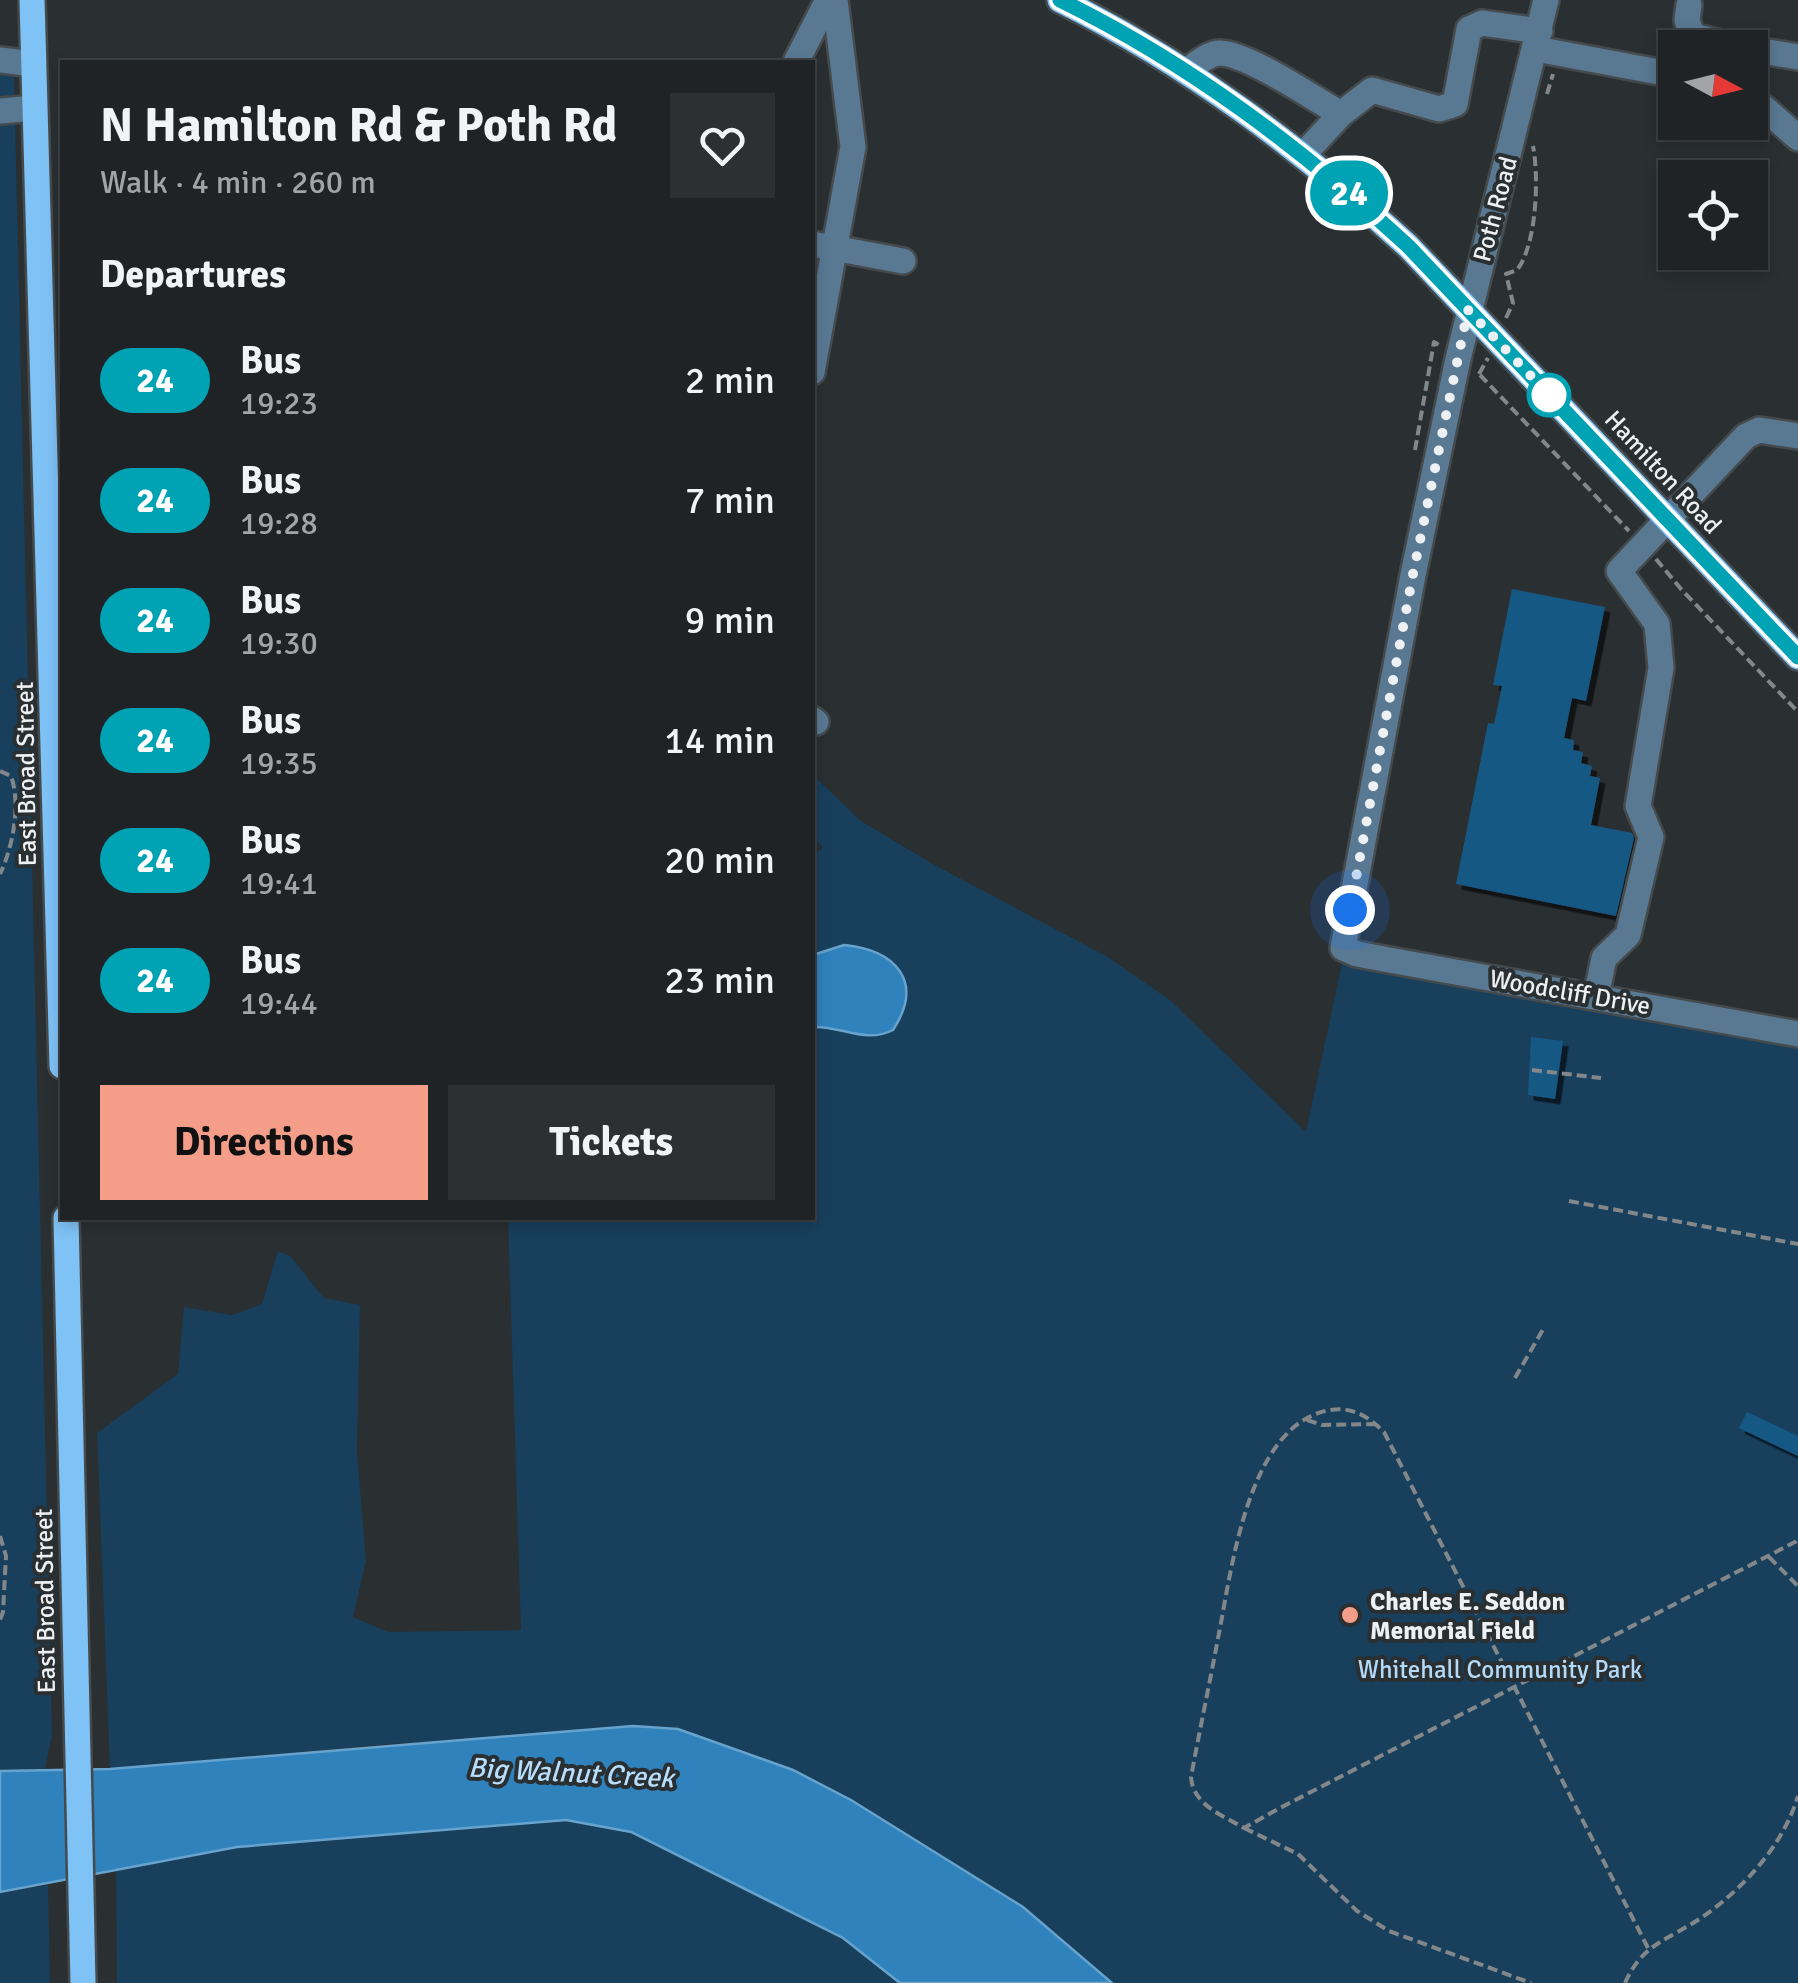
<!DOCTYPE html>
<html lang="en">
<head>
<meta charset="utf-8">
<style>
	:root { --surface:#202326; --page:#2d2f32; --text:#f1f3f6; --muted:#a2a4a7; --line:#3d4043; --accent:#f49e8a }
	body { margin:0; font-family:Signika,sans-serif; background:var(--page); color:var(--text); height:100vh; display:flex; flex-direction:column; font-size:38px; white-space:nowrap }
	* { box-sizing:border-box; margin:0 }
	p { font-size:32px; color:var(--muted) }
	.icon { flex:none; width:55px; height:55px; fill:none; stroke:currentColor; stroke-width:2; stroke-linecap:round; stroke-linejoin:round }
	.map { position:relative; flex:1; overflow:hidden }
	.sheet { position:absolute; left:60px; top:60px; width:755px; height:1160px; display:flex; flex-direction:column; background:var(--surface); border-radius:0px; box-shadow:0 5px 15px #0003,0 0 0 2px var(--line) }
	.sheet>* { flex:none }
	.badge { padding:0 20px; border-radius:32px; font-size:35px; line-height:65px }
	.needle { width:65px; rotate:97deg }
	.controls { position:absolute; left:1658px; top:30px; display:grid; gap:20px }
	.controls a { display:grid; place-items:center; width:110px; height:110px; border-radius:0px; background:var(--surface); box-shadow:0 5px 15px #0003,0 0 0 2px var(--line); font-size:50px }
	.you { position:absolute; width:50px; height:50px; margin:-25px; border:8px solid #fff; border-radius:50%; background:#1a73e8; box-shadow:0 0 0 15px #1a73e833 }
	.map>.badge { position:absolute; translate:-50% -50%; box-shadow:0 0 0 5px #fff }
	h2 { padding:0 40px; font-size:38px; line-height:90px }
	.round { display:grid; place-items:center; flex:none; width:105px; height:105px; border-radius:0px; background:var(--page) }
	.overview { display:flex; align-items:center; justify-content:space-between; height:170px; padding:0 40px }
	h1 { font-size:48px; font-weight:700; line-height:75px }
	.button { display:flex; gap:20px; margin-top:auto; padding:20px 40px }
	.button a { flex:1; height:115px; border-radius:0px; background:var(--accent); color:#111; font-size:40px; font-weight:700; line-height:115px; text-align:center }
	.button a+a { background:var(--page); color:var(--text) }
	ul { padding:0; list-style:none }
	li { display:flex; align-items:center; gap:30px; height:120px; padding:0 40px }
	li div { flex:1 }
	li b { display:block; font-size:38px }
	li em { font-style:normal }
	li .badge { min-width:110px; font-weight:700; text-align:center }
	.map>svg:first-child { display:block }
	.green { fill:#183f5c }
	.water { fill:#2f82bc; stroke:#68a3cd; stroke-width:2.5 }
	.building { fill:#185884; filter:url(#shadow) }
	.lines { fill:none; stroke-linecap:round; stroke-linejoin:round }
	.minor-casing { stroke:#454a4d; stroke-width:30 }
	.major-casing { stroke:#454a4d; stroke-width:30 }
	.path { stroke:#83878a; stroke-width:4; stroke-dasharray:10 5; stroke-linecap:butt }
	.minor { stroke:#597892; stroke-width:25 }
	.major { stroke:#7fc2f6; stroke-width:25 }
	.line-casing { stroke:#fff; stroke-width:22 }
	.line { stroke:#00a3b4; stroke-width:15 }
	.walk { stroke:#eef1f4; stroke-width:10; stroke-dasharray:0 18 }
	.stop-dot { fill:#fff; stroke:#00a3b4; stroke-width:5 }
	.poi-dot { fill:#f49e8a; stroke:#2a2f32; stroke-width:4 }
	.labels { text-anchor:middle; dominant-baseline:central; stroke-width:8; stroke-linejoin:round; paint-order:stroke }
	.street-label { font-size:25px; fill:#eef1f4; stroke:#2a2f32 }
	.poi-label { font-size:25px; font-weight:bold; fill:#eef1f4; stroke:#2a2f32; text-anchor:start }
	.park-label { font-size:25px; fill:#b3d9f8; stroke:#2a2f32 }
	.water-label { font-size:28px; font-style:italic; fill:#b8defe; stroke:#2a2f32 }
</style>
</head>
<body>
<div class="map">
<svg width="1798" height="1983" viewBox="0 0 1798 1983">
	<defs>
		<filter id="shadow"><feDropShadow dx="5.5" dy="5.5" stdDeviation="0" flood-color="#0009"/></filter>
	</defs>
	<rect width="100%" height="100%" fill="#2a2f32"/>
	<!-- green -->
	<path class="green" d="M0 73 14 75 52 1735 45 1769 0 1771Z
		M813 775 861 821 931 863 1106 956 1170 1000 1306 1132 1343 959 1798 1043V1983H1112L1023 1907 851 1800 793 1770 678 1729 390 1744 110 1769 97 1433 178 1374 184 1307 232 1315 262 1304 278 1251 290 1256 324 1298 360 1305 357 1451 366 1561 353 1617 388 1632 521 1630 508 1218H812V855L823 848 813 837Z
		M566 1820 631 1831 843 1938 900 1983H117L116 1871 237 1847Z
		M48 1885 50 1983H0V1892Z"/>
	<!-- water -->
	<path class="water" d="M844 945C895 950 925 981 893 1030 866 1044 842 1026 813 1027V955Z
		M633 1726 678 1729 793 1770 851 1800 1023 1907 1112 1983H900L843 1938 631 1832 566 1820 237 1847 0 1892V1771L110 1769Z"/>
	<!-- building -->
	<path class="building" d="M1512 589 1605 607 1586 701 1572 698 1564 738 1574 740 1573 750 1583 752 1581 763 1592 766 1590 776 1600 778 1591 825 1632 833 1634 838 1616 916 1456 884 1488 723 1494 724 1502 686 1493 685Z
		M1531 1037 1563 1041 1555 1099 1528 1095Z
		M1747 1412 1798 1436V1456L1739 1428Z"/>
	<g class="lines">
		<defs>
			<path id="minor" d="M1546 0 1458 359 1413 575 1343 948 1357 954 1411 964 1798 1034
				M1689 5 1687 20 1692 36 1743 48
				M1536 49 1675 75
				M1750 49 1798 57
				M0 60 33 64
				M796 62 828 0
				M1186 71C1196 65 1208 53 1220 53 1249 54 1314 99 1341 114L1372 90 1439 109 1455 104 1469 29 1482 23 1540 31
				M1750 100 1763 107 1798 138
				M0 111 34 108
				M1303 155 1341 114
				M812 244 903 261
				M812 372 853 147 835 0
				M812 719 816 722
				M1596 997 1604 958 1628 935 1651 837 1638 806 1661 668 1657 624 1619 571 1746 436 1759 430 1798 436"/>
			<path id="major" d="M32 0 62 1066
				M1060 0C1189 64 1302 149 1408 246L1798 657
				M66 1218 83 1983"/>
		</defs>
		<!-- minor casing -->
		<use href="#minor" class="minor-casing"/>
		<!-- major casing -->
		<use href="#major" class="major-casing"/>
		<!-- path -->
		<path class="path" d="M1547 94 1553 74
			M1506 318 1513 303 1506 274 1517 270C1537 244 1539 177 1533 146
			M1479 374 1488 358
			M1480 375 1629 531
			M1415 450 1434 342 1439 345
			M1656 559 1681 589 1798 712
			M0 771 11 776C21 804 13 847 0 874
			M1532 1070 1601 1078
			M1569 1201 1798 1244
			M1515 1378 1545 1326
			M1307 1420 1322 1425 1376 1424
			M0 1536 6 1556 3 1612 0 1620
			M1769 1557 1798 1586
			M1244 1828 1298 1854 1357 1911 1389 1931 1531 1983
			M1648 1948 1384 1432C1369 1417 1352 1406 1330 1410 1248 1424 1232 1568 1219 1633 1210 1681 1200 1729 1191 1777 1193 1805 1222 1815 1244 1828L1278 1809 1795 1542 1798 1539
			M1625 1983C1642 1944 1668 1940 1701 1918 1743 1889 1783 1846 1798 1796"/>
		<!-- minor -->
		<use href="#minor" class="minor"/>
		<!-- major -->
		<use href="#major" class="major"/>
	</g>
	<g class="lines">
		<defs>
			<path id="line" d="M1060 0C1189 63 1302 149 1408 246L1798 657"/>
		</defs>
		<!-- line casing -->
		<use href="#line" class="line-casing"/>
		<!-- line -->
		<use href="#line" class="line"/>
		<!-- walk -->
		<path class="walk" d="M1350 910 1413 574 1468 310 1549 395"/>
	</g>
	<!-- markers -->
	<circle class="stop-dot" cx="1549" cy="395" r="20"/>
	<circle class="poi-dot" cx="1350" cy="1615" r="10"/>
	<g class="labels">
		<!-- street labels -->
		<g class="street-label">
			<text transform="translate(1495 209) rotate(-75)">Poth Road</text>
			<text transform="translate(1663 472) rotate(47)">Hamilton Road</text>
			<text transform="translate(26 774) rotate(-91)">East Broad Street</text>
			<text transform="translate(1570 992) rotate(10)">Woodcliff Drive</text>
			<text transform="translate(45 1601) rotate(-91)">East Broad Street</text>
		</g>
		<!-- poi labels -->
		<g class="poi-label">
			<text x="1370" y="1601">Charles E. Seddon<tspan x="1370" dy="29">Memorial Field</tspan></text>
		</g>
		<!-- park labels -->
		<g class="park-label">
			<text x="1500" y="1669">Whitehall Community Park</text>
		</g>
		<!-- water labels -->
		<g class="water-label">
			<text transform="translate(571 1773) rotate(3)">Big Walnut Creek</text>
		</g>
	</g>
</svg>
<div class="controls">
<a><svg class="needle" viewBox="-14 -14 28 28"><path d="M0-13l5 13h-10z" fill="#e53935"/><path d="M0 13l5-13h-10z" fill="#a2a4a7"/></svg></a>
<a><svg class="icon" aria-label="locate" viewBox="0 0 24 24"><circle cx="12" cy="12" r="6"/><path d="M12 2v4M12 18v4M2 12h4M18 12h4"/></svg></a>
</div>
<div class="you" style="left:1350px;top:910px"></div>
<b class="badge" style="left:1349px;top:193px;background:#00a3b4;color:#fff">24</b>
<section class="sheet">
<div class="overview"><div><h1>N Hamilton Rd &amp; Poth Rd</h1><p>Walk · 4 min · 260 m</p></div><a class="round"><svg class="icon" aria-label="heart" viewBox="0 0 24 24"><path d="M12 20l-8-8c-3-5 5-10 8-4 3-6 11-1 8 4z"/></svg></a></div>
<h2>Departures</h2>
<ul>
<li><span class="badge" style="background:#00a3b4;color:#fff">24</span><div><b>Bus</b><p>19:23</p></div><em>2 min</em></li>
<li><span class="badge" style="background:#00a3b4;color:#fff">24</span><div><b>Bus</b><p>19:28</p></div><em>7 min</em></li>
<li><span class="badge" style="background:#00a3b4;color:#fff">24</span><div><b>Bus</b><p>19:30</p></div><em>9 min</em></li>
<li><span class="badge" style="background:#00a3b4;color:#fff">24</span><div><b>Bus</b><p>19:35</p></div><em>14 min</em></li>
<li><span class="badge" style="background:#00a3b4;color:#fff">24</span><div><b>Bus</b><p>19:41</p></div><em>20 min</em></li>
<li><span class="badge" style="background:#00a3b4;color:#fff">24</span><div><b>Bus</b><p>19:44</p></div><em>23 min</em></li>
</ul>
<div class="button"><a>Directions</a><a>Tickets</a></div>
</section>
</div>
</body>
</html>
